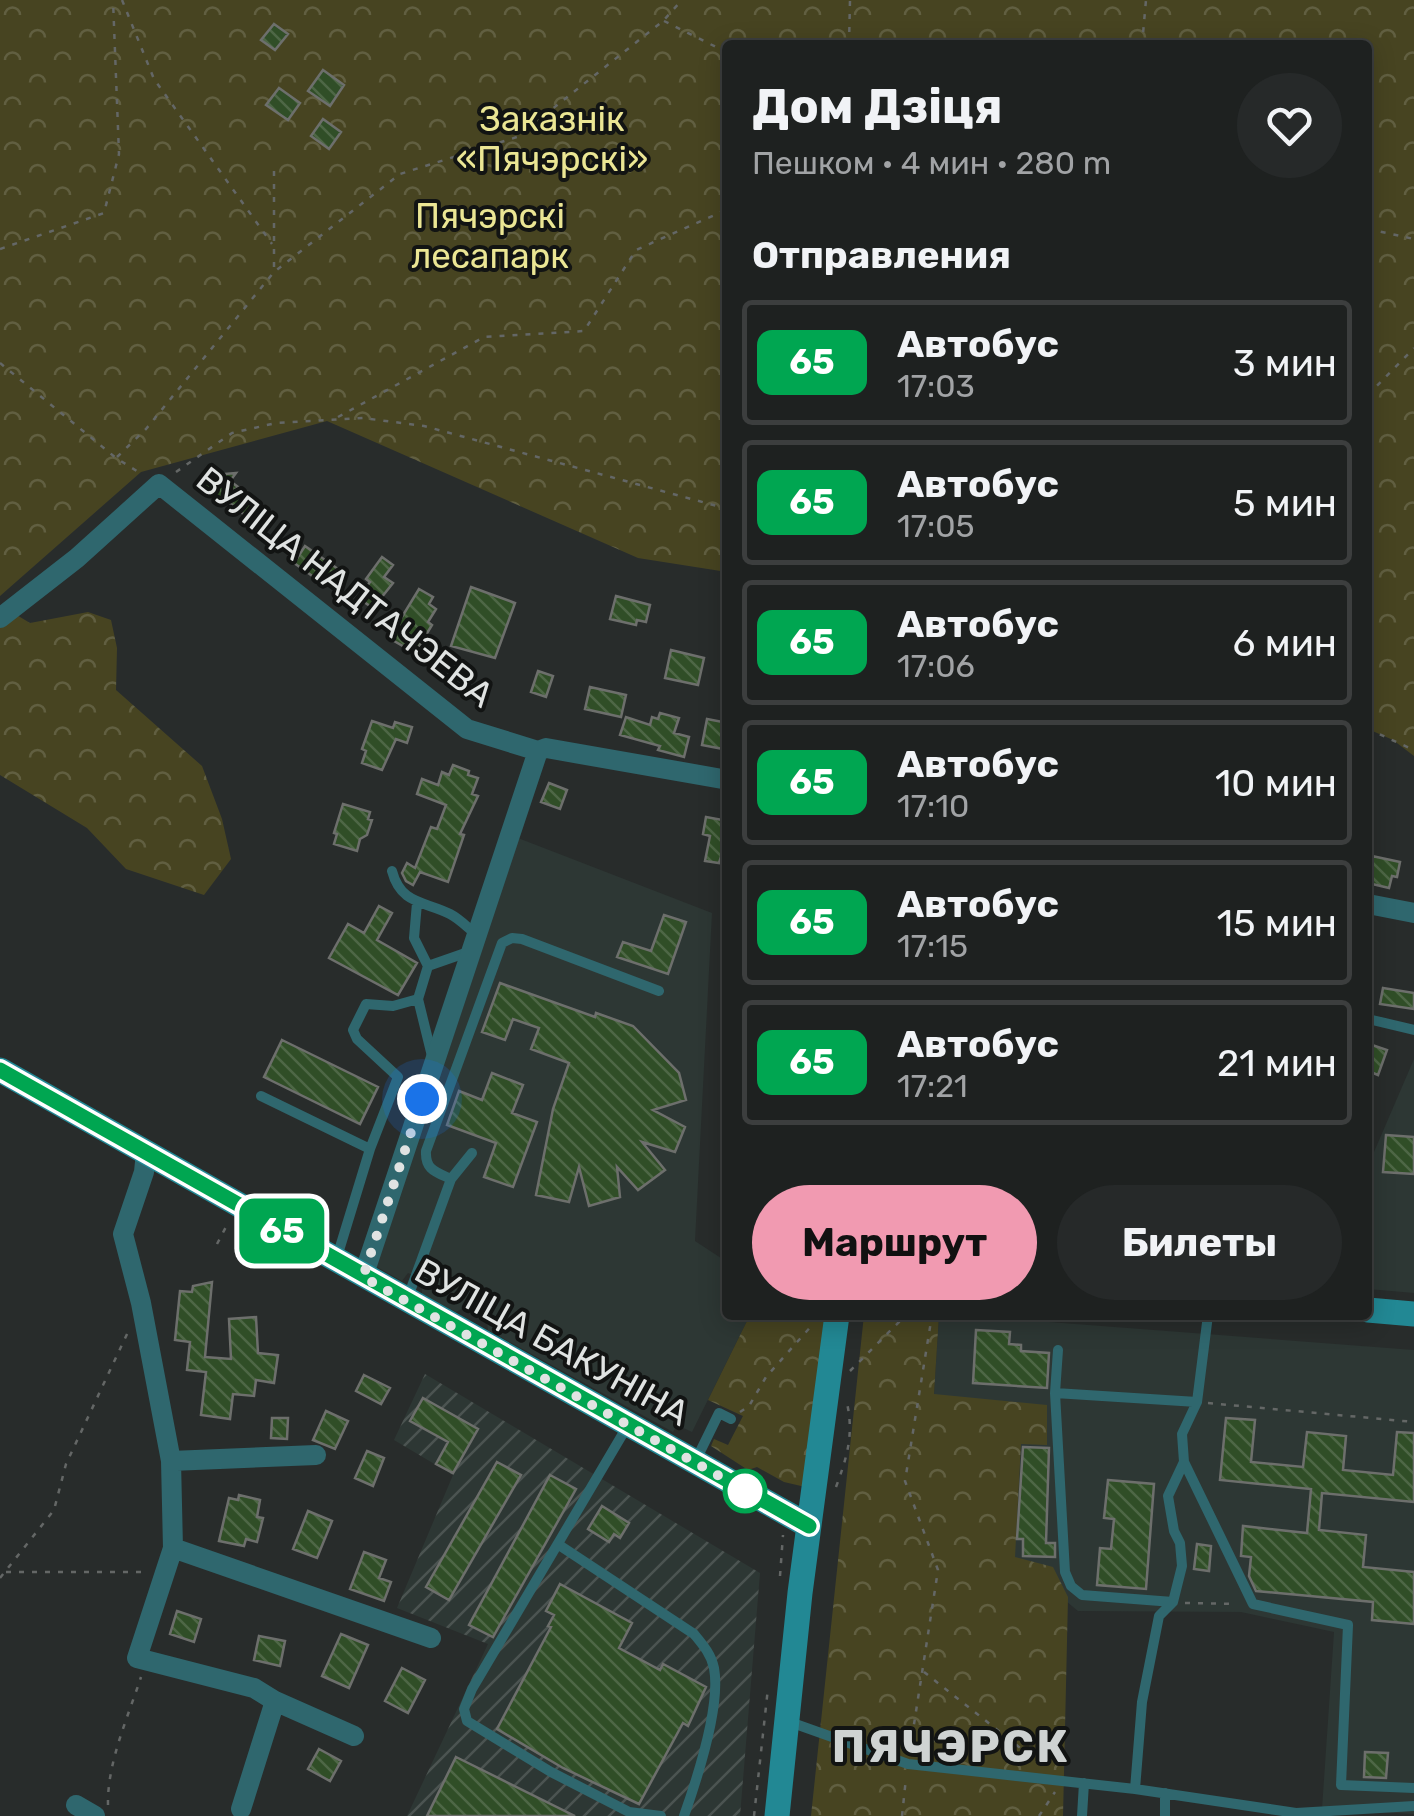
<!DOCTYPE html>
<html lang="ru">
<head>
<meta charset="utf-8">
<style>
	:root { --surface:#1e2120; --page:#262929; --text:#f1f3f6; --muted:#a1a3a5; --line:#3c3e3e; --accent:#f19ab1 }
	body { margin:0; font-family:Rubik,sans-serif; background:var(--page); color:var(--text); height:100vh; display:flex; flex-direction:column; font-size:38px; white-space:nowrap }
	* { box-sizing:border-box; margin:0 }
	p { font-size:32px; color:var(--muted) }
	.icon { flex:none; width:55px; height:55px; fill:none; stroke:currentColor; stroke-width:2; stroke-linecap:round; stroke-linejoin:round }
	.map { position:relative; flex:1; overflow:hidden }
	.drawer { position:absolute; left:722px; top:40px; width:650px; height:1280px; display:flex; flex-direction:column; background:var(--surface); border-radius:10px; box-shadow:0 5px 25px #0003,0 0 0 2px var(--line) }
	.drawer>* { flex:none }
	.badge { padding:0 20px; border-radius:15px; font-size:35px; line-height:65px }
	.you { position:absolute; width:50px; height:50px; margin:-25px; border:8px solid #fff; border-radius:50%; background:#1a73e8; box-shadow:0 0 0 15px #1a73e833 }
	.map>.badge { position:absolute; translate:-50% -50%; box-shadow:0 0 0 5px #fff }
	h2 { padding:0 30px; font-size:38px; line-height:90px }
	.round { display:grid; place-items:center; flex:none; width:105px; height:105px; border-radius:52px; background:var(--page) }
	.head { display:flex; align-items:center; justify-content:space-between; height:170px; padding:0 30px }
	h1 { font-size:48px; font-weight:700; line-height:75px }
	.cta { display:flex; gap:20px; margin-top:auto; padding:20px 30px }
	.cta a { flex:1; height:115px; border-radius:60px; background:var(--accent); color:#111; font-size:40px; font-weight:700; line-height:115px; text-align:center }
	.cta a+a { background:var(--page); color:var(--text) }
	ul { padding:0; list-style:none }
	li { display:flex; align-items:center; gap:30px; height:125px; margin:0 20px 15px; padding:0 10px; border:5px solid var(--line); border-radius:10px }
	li div { flex:1 }
	li b { display:block; font-size:38px }
	li em { font-style:normal }
	li .badge { min-width:110px; font-weight:700; text-align:center }
	.map>svg:first-child { display:block }
	.built { fill:#2d3734 }
	.industrial { fill:url(#industrial-furrows) }
	.forest { fill:url(#forest-crowns) }
	.building { fill:url(#building-back-hatch); stroke:#6d6f6c; stroke-width:2.5 }
	.lines { fill:none; stroke-linecap:round; stroke-linejoin:round }
	.path { stroke:#646766; stroke-width:2.5; stroke-dasharray:5 8; stroke-linecap:butt }
	.lane { stroke:#2f676e; stroke-width:10 }
	.street { stroke:#2f676e; stroke-width:20 }
	.secondary { stroke:#228894; stroke-width:25 }
	.line-casing { stroke:#fff; stroke-width:22 }
	.line { stroke:#00a651; stroke-width:15 }
	.walk { stroke:#e0e3e2; stroke-width:10; stroke-dasharray:0 18 }
	.stop-dot { fill:#fff; stroke:#00a651; stroke-width:5 }
	.labels { text-anchor:middle; dominant-baseline:central; stroke-width:8; stroke-linejoin:round; paint-order:stroke }
	.park-label { font-size:35px; fill:#ebe694; stroke:#121413 }
	.street-label { font-size:35px; fill:#e0e3e2; stroke:#121413 }
	.district-label { font-size:45px; font-weight:bold; letter-spacing:2.5px; fill:#cfd3d2; stroke:#121413 }
</style>
</head>
<body>
<div class="map">
<svg width="1414" height="1816" viewBox="0 0 1414 1816">
	<defs>
		<pattern id="industrial-furrows" width="10" height="10" patternUnits="userSpaceOnUse" patternTransform="scale(2.5)"><rect width="10" height="10" fill="#2d3734"/><path d="M-1 1l2-2M0 10L10 0M9 11l2-2" fill="none" stroke="#4b5451"/></pattern>
		<pattern id="forest-crowns" width="20" height="18" patternUnits="userSpaceOnUse" patternTransform="scale(2.5)"><rect width="20" height="18" fill="#474421"/><path d="M2 6a3 3 0 1 1 6 0M12 15a3 3 0 1 1 6 0" fill="none" stroke="#615f41"/></pattern>
		<pattern id="building-back-hatch" width="6" height="6" patternUnits="userSpaceOnUse" patternTransform="scale(2.5)"><rect width="6" height="6" fill="#304e27"/><path d="M-1 5l2 2M0 0l6 6M5-1l2 2" fill="none" stroke="#4e6746"/></pattern>
	</defs>
	<rect width="100%" height="100%" fill="#282c2b"/>
	<!-- built -->
	<path class="built" d="M518 838 712 913 695 1241 727 1262 728 1315H750L692 1432 677 1425 673 1432 488 1330 485 1307 475 1302 456 1312 422 1294V1279L408 1273 402 1281 375 1266Z
		M1414 1059V1293L1368 1289V1166Z
		M939 1315H1049V1322L1414 1350V1814L1322 1809 1334 1632 1241 1612 1078 1611 1050 1588 1000 1582 934 1394Z"/>
	<!-- industrial -->
	<path class="industrial" d="M425 1374 760 1573 740 1816H407L488 1644 397 1608 453 1475 394 1440Z"/>
	<!-- forest -->
	<path class="forest" d="M0 0H1414V756L1393 740 1368 729V45H728L727 572 638 558 327 421 141 472 0 596Z
		M0 605 30 623 88 612 111 620 117 648 116 690 202 766 222 819 231 859 204 895 126 869 87 828 0 775Z
		M750 1315H829L814 1489 784 1482 757 1467 748 1470 711 1446 714 1439 728 1445 743 1416 708 1400Z
		M864 1315H939L934 1394 1047 1405V1445L1021 1444 1015 1557 1053 1567 1068 1597 1063 1816H811Z"/>
	<!-- building -->
	<path class="building" d="M274 24 288 34 275 50 261 40Z
		M323 70 344 85 330 106 308 91Z
		M279 88 300 103 288 120 266 105Z
		M323 119 341 132 329 149 311 136Z
		M236 473 230 481 238 487 235 490 270 517 261 528 227 501 225 503 216 499 202 488 203 476Z
		M305 546 341 571 333 584 321 576 318 580 294 563Z
		M382 557 393 565 384 577 393 583 373 608 358 598 370 582 366 579Z
		M471 587 515 603 495 658 451 646Z
		M419 589 433 597 429 604 436 609 428 622 432 625 415 653 389 638Z
		M616 596 650 605 646 622 637 620 636 625 610 619Z
		M671 650 704 658 698 685 665 678Z
		M538 671 553 676 546 697 531 692Z
		M590 687 626 695 621 717 585 709Z
		M660 713 679 718 674 733 689 737 684 757 658 750 660 746 620 735 626 717 650 725 652 717 658 719Z
		M707 719 728 723V750L702 745Z
		M372 721 393 728 395 722 412 727 407 743 396 739 382 770 362 763 366 751 362 749Z
		M453 765 469 771 468 775 478 778 472 794 478 796 460 834 464 835 448 882 420 872 413 885 406 881 402 873 407 863 415 868 431 827 437 829 446 805 417 794 422 779 438 785 442 772 449 775Z
		M549 783 567 790 560 809 541 802Z
		M343 804 370 812 368 819 372 820 367 835 360 839 357 851 334 844 337 834 334 833Z
		M706 817 728 821V835L719 863 705 861 710 836 703 834Z
		M1372 856 1400 862 1397 877 1392 876 1389 888 1368 883Z
		M379 906 392 913 377 940 417 963 398 995 329 958 348 924 364 933Z
		M664 915 686 922 668 974 617 957 623 942 651 951Z
		M500 983 595 1017 596 1013 633 1026 679 1073 686 1100 653 1110 685 1127 675 1152 642 1142 665 1170 638 1190 617 1167 620 1197 589 1206 579 1167 569 1202 536 1195 553 1109 569 1063 531 1049 539 1028 513 1019 505 1040 482 1032Z
		M1383 988 1414 993V1009L1380 1004Z
		M282 1040 378 1087 360 1124 264 1077Z
		M1372 1045 1387 1050 1378 1075 1368 1071Z
		M492 1073 523 1085 512 1113 537 1122 513 1187 484 1177 496 1143 447 1125 459 1091 482 1100Z
		M1386 1135 1414 1137V1174L1383 1172Z
		M212 1282 205 1357 231 1359 229 1319 256 1317 258 1353 278 1355 274 1383 256 1380 254 1396 233 1394 230 1419 201 1415 206 1372 187 1370 190 1342 175 1340 180 1291 192 1292 193 1286Z
		M976 1330 1010 1332 1009 1344 1021 1345V1351L1049 1353 1047 1388 973 1383Z
		M364 1375 390 1388 381 1404 356 1391Z
		M423 1398 478 1429 453 1473 436 1464 448 1442 410 1421Z
		M326 1411 348 1421 335 1449 313 1440Z
		M272 1418H288L287 1439 271 1438Z
		M1226 1418 1255 1420 1251 1462 1303 1467 1307 1432 1346 1436 1343 1470 1393 1475 1397 1432 1414 1433V1502L1322 1493 1319 1530 1366 1535 1363 1567 1414 1572V1624L1372 1620 1373 1602 1256 1591 1249 1576 1251 1557 1241 1556 1243 1526 1307 1533 1311 1489 1220 1480Z
		M1023 1447 1049 1448 1046 1543H1055V1557L1023 1556V1539H1017Z
		M367 1451 384 1458 373 1486 355 1478Z
		M497 1462 521 1475 449 1600 426 1587Z
		M550 1475 576 1489 493 1637 469 1625Z
		M1108 1480 1154 1484 1146 1589 1097 1585 1100 1548 1111 1549 1114 1519 1104 1518Z
		M239 1495 260 1500 257 1517 263 1518 257 1542 246 1539 244 1546 219 1541 229 1498 238 1500Z
		M602 1506 629 1523 620 1538 614 1534 609 1542 588 1529Z
		M308 1511 332 1521 317 1558 293 1549Z
		M1197 1544 1211 1546 1209 1571 1194 1569Z
		M364 1552 386 1560 379 1578 391 1582 384 1601 350 1589Z
		M560 1584 632 1623 619 1648 660 1670 663 1664 706 1687 688 1726 683 1723 639 1804 563 1768 497 1729 551 1627 548 1626 554 1615 546 1611Z
		M177 1611 201 1619 194 1642 170 1634Z
		M341 1634 368 1645 349 1688 322 1676Z
		M259 1636 285 1641 280 1666 254 1660Z
		M402 1668 425 1680 408 1713 385 1701Z
		M319 1749 341 1761 330 1781 308 1769Z
		M1365 1752 1388 1753 1386 1778 1364 1777Z
		M456 1757 575 1816H427Z"/>
	<g class="lines">
		<!-- path -->
		<path class="path" d="M122 0 154 79 272 244
			M664 21 728 53
			M849 45 850 0
			M1142 45 1146 0
			M274 171V270
			M1368 229 1414 239
			M0 249 104 213 119 154 113 0
			M0 363 116 458 140 473
			M1368 395 1414 348
			M338 417 484 337 584 331 636 250 728 209
			M117 457 146 429 274 272 400 174 517 137 663 21 682 0
			M176 472 232 433 276 423 363 418 424 426 728 509
			M1368 729 1414 750
			M217 1244 228 1223
			M1275 1315 1349 1319
			M850 1371 906 1315
			M1208 1403 1414 1422
			M740 1412 749 1406 766 1377 814 1323
			M836 1487C847 1457 854 1435 847 1403
			M6 1572H148
			M780 1576 783 1535
			M0 1578 54 1510 66 1464 128 1332
			M1185 1603 1237 1604
			M924 1672 1043 1766
			M910 1750 938 1570 905 1481 932 1315
			M108 1805C107 1763 128 1717 141 1677
			M754 1816 768 1688
			M902 1816 906 1778
			M1039 1816 1055 1792"/>
		<!-- lane -->
		<path class="lane" d="M392 871C401 905 425 901 450 914 460 919 469 929 477 935
			M428 966 471 951
			M418 999 432 1056
			M1368 1019 1414 1030
			M261 1096 370 1149 398 1077 357 1039 353 1030 366 1004 393 1006 418 999 428 966 414 938 417 903
			M451 1179C436 1172 425 1170 426 1151L502 943 512 938 522 939 659 991
			M337 1257 370 1149
			M408 1297 451 1179 472 1153
			M1058 1350 1055 1393 1065 1572 1071 1586 1082 1595 1173 1602
			M1055 1393 1197 1402
			M628 1425 472 1689 464 1709 467 1721 551 1772 629 1812 661 1816
			M695 1462 719 1413 731 1419
			M1184 1462 1253 1604 1348 1625 1341 1785 1414 1788
			M559 1545 694 1634C703 1645 711 1654 714 1668 721 1706 697 1779 684 1816
			M787 1721 908 1764 1135 1789 1296 1813 1414 1806
			M1135 1789 1142 1702 1159 1616 1173 1602 1182 1566 1180 1543 1174 1531 1168 1496 1184 1462 1182 1434 1197 1402 1208 1315
			M1165 1793V1816
			M1082 1816 1084 1783"/>
		<!-- street -->
		<path class="street" d="M0 618 77 558 159 484 467 729 538 751 546 748 728 780
			M1368 904 1414 913
			M146 1152 144 1172 123 1234 141 1303 171 1461 173 1548 137 1658 254 1688 275 1701 241 1809
			M363 1277 538 751
			M171 1461 316 1455
			M173 1548 431 1638
			M275 1701 354 1736
			M76 1805 95 1816"/>
		<!-- secondary -->
		<path class="secondary" d="M0 1070 809 1526
			M1368 1310 1414 1314
			M777 1816 800 1593 837 1315"/>
	</g>
	<g class="lines">
		<defs>
			<path id="line" d="M0 1070 809 1526"/>
		</defs>
		<!-- line casing -->
		<use href="#line" class="line-casing"/>
		<!-- line -->
		<use href="#line" class="line"/>
		<!-- walk -->
		<path class="walk" d="M422 1099 363 1277 755 1496 745 1491"/>
	</g>
	<!-- markers -->
	<circle class="stop-dot" cx="745" cy="1491" r="20"/>
	<g class="labels">
		<!-- park labels -->
		<g class="park-label">
			<text x="552" y="119">Заказнік<tspan x="552" dy="40">«Пячэрскі»</tspan></text>
			<text x="490" y="216">Пячэрскі<tspan x="490" dy="40">лесапарк</tspan></text>
		</g>
		<!-- street labels -->
		<g class="street-label">
			<text transform="translate(345 587) rotate(38)">ВУЛІЦА НАДТАЧЭЕВА</text>
			<text transform="translate(552 1342) rotate(29)">ВУЛІЦА БАКУНІНА</text>
		</g>
		<!-- district labels -->
		<g class="district-label">
			<text x="951" y="1746">ПЯЧЭРСК</text>
		</g>
	</g>
</svg>
<div class="you" style="left:422px;top:1099px"></div>
<b class="badge" style="left:282px;top:1231px;background:#00a651;color:#fff">65</b>
<section class="drawer">
<div class="head"><div><h1>Дом Дзіця</h1><p>Пешком · 4 мин · 280 m</p></div><a class="round"><svg class="icon" aria-label="heart" viewBox="0 0 24 24"><path d="M12 20l-8-8c-3-5 5-10 8-4 3-6 11-1 8 4z"/></svg></a></div>
<h2>Отправления</h2>
<ul>
<li><span class="badge" style="background:#00a651;color:#fff">65</span><div><b>Автобус</b><p>17:03</p></div><em>3 мин</em></li>
<li><span class="badge" style="background:#00a651;color:#fff">65</span><div><b>Автобус</b><p>17:05</p></div><em>5 мин</em></li>
<li><span class="badge" style="background:#00a651;color:#fff">65</span><div><b>Автобус</b><p>17:06</p></div><em>6 мин</em></li>
<li><span class="badge" style="background:#00a651;color:#fff">65</span><div><b>Автобус</b><p>17:10</p></div><em>10 мин</em></li>
<li><span class="badge" style="background:#00a651;color:#fff">65</span><div><b>Автобус</b><p>17:15</p></div><em>15 мин</em></li>
<li><span class="badge" style="background:#00a651;color:#fff">65</span><div><b>Автобус</b><p>17:21</p></div><em>21 мин</em></li>
</ul>
<div class="cta"><a>Маршрут</a><a>Билеты</a></div>
</section>
</div>
</body>
</html>
